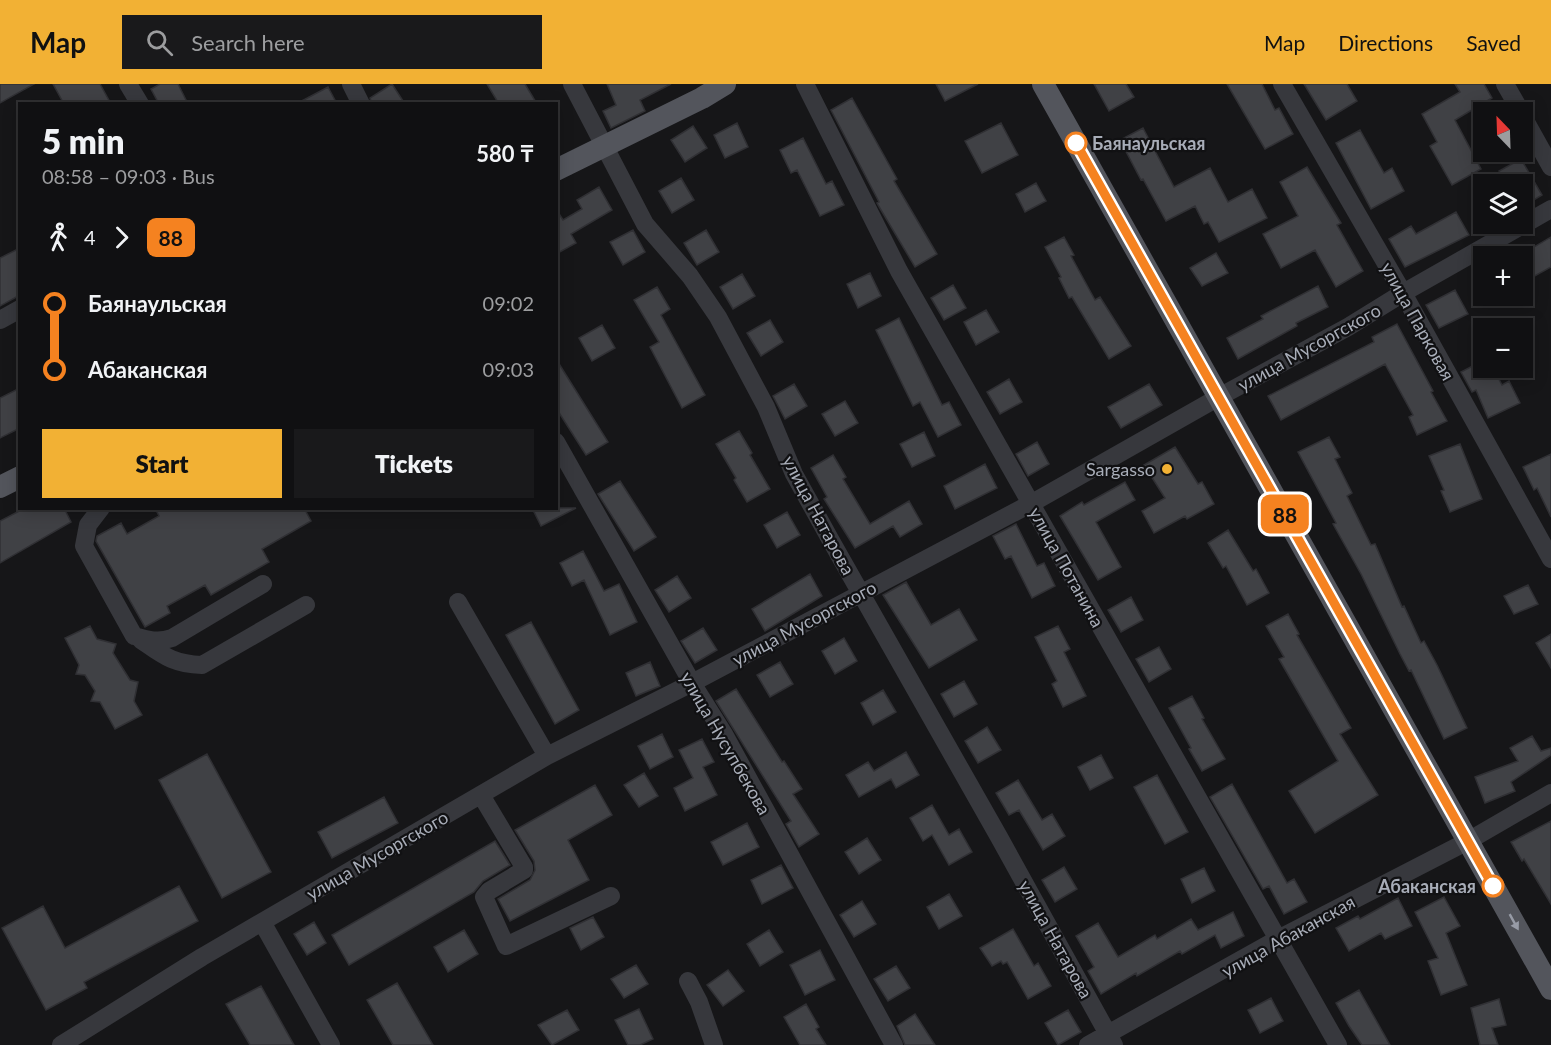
<!DOCTYPE html>
<html lang="en">
<head>
<meta charset="utf-8">
<style>
	:root { --surface:#101012; --page:#19191b; --text:#f1f3f6; --muted:#9c9d9f; --line:#303032; --accent:#f2b134 }
	body { margin:0; font-family:Lato,sans-serif; background:var(--page); color:var(--text); height:100vh; display:flex; flex-direction:column; font-size:22px; white-space:nowrap }
	* { box-sizing:border-box; margin:0 }
	p { font-size:20px; color:var(--muted) }
	.icon { flex:none; width:33px; height:33px; fill:none; stroke:currentColor; stroke-width:2; stroke-linecap:round; stroke-linejoin:round }
	.map { position:relative; flex:1; overflow:hidden }
	.panel { position:absolute; left:18px; top:18px; width:540px; height:408px; display:flex; flex-direction:column; background:var(--surface); border-radius:0px; box-shadow:0 3px 15px #0003,0 0 0 2px var(--line) }
	.panel>* { flex:none }
	.badge { padding:0 12px; border-radius:9px; font-size:21px; line-height:39px }
	.needle { width:39px; rotate:337deg }
	.fabs { position:absolute; left:1473px; top:18px; display:grid; gap:12px }
	.fabs a { display:grid; place-items:center; width:60px; height:60px; border-radius:0px; background:var(--surface); box-shadow:0 3px 15px #0003,0 0 0 2px var(--line); font-size:30px }
	.map>.badge { position:absolute; translate:-50% -50%; box-shadow:0 0 0 3px #fff }
	.legs { display:flex; align-items:center; gap:9px; height:66px; padding:0 24px; font-size:20px }
	.legs p { margin-inline-start:auto }
	.summary { display:flex; align-items:center; justify-content:space-between; height:102px; padding:0 24px }
	h1 { font-size:33px; font-weight:800; line-height:45px }
	.cta { display:flex; gap:12px; margin-top:auto; padding:12px 24px }
	.cta a { flex:1; height:69px; border-radius:0px; background:var(--accent); color:#111; font-size:24px; font-weight:800; line-height:69px; text-align:center }
	.cta a+a { background:var(--page); color:var(--text) }
	ul { padding:0 24px; list-style:none }
	li { display:flex; align-items:center; gap:21px; height:66px; font-size:22px }
	li i { display:grid; place-items:center; width:9px; height:100%; margin:0 8px; background:currentColor }
	li i::after { content:''; width:15px; height:15px; margin:-8px; border:4px solid; border-radius:50%; background:var(--surface) }
	li p { margin-inline-start:auto }
	li:first-child i { background:linear-gradient(#0000 50%,currentColor 0) }
	li:last-child i { background:linear-gradient(currentColor 50%,#0000 0) }
	header { display:flex; align-items:center; gap:36px; box-sizing:border-box; height:84px; padding:0 30px; background:var(--accent); color:#111 }
	header strong { font-size:28px }
	nav { display:flex; gap:33px; margin-inline-start:auto; font-size:21px }
	.search { width:420px; height:54px; background:var(--page); display:flex; align-items:center; gap:15px; box-sizing:border-box; padding:0 21px; border-radius:0px; color:var(--muted); font-size:22px }
	.map>svg:first-child { display:block }
	.building { fill:#404145; stroke:#303034; stroke-width:1.5 }
	.lines { fill:none; stroke-linecap:round; stroke-linejoin:round }
	.minor { stroke:#37383d; stroke-width:18 }
	.major { stroke:#53555c; stroke-width:22 }
	.oneway { fill:#979ba6 }
	.line-1-casing { stroke:#fff; stroke-width:14 }
	.line-1 { stroke:#f58220; stroke-width:9 }
	.stop-1-dot { fill:#fff; stroke:#f58220; stroke-width:3 }
	.poi-dot { fill:#f2b134; stroke:#111113; stroke-width:2 }
	.labels { text-anchor:middle; dominant-baseline:central; stroke-width:4.5; stroke-linejoin:round; paint-order:stroke }
	.stop-label { font-size:18px; font-weight:bold; fill:#a8adb8; stroke:#111113; text-anchor:start }
	.street-label { font-size:18px; fill:#a8adb8; stroke:#111113 }
	.poi-label { font-size:18px; fill:#a8adb8; stroke:#111113; text-anchor:end }
</style>
</head>
<body>
<header>
<strong>Map</strong>
<div class="search"><svg class="icon" aria-label="search" viewBox="0 0 24 24"><circle cx="10" cy="10" r="6"/><path d="M15 15l6 6"/></svg>Search here</div>
<nav><a>Map</a><a>Directions</a><a>Saved</a></nav>
</header>
<div class="map">
<svg width="1551" height="961" viewBox="0 0 1551 961">
	<rect width="100%" height="100%" fill="#161618"/>
	<!-- building -->
	<path class="building" d="M0 0H34L0 19Z
		M53 0H100L111 20H64Z
		M160 0H178L188 20H159L151 5Z
		M392 0 405 20H372L370 14Z
		M487 0H525L537 20H499Z
		M607 0H671L640 16 645 27 611 44 603 27 616 21Z
		M936 0H978L945 17Z
		M1094 0H1126L1134 13 1109 27Z
		M1227 0H1262L1275 26 1279 24 1293 50 1265 65Z
		M1304 0H1347L1357 17 1326 36Z
		M1455 0H1484L1492 14 1455 36 1481 85 1452 101 1430 62 1437 58 1422 30 1460 8Z
		M328 3 337 20H296Z
		M852 14 897 95 894 97 937 170 915 183 881 126 877 119 879 118 831 26Z
		M737 39 748 63 725 74 714 51Z
		M1001 39 1018 71 982 89 965 57Z
		M693 42 707 64 685 78 671 56Z
		M1143 44 1174 103 1210 84 1228 118 1252 105 1267 134 1219 158 1208 138 1204 140 1195 122 1166 137 1143 95 1141 96 1120 56Z
		M1360 46 1384 89 1392 84 1404 107 1371 125 1336 59Z
		M803 54 826 100 832 97 844 121 820 132 797 86 791 89 780 66Z
		M1521 75 1542 111 1522 123V100H1507L1499 87Z
		M1307 83 1341 139 1337 141 1363 187 1336 203 1315 166 1281 184 1263 150 1298 132 1280 98Z
		M681 94 694 116 672 129 659 107Z
		M1036 99 1046 117 1025 128 1016 110Z
		M599 103 612 126 571 150 576 159 556 170V125L563 136 582 125 577 116Z
		M1456 128 1469 151 1405 183 1389 155 1411 142 1416 150Z
		M633 146 645 168 623 181 610 158Z
		M706 146 719 168 697 181 684 159Z
		M1064 153 1074 171 1071 172 1095 216 1100 213 1131 262 1109 275 1072 213 1069 214 1059 194 1061 193 1045 163Z
		M1551 153V183L1522 199V170Z
		M20 164V211L0 222V174Z
		M1216 169 1228 189 1202 202 1190 184Z
		M870 189 881 212 858 224 847 200Z
		M742 190 755 212 733 225 720 203Z
		M953 201 966 224 944 236 931 214Z
		M1318 202 1328 223 1296 239 1297 242 1238 275 1227 254 1263 235 1261 232Z
		M657 203 670 225 661 231 705 311 682 324 650 263 659 258 634 216Z
		M1455 206 1468 230 1439 244 1426 221Z
		M986 226 999 248 976 261 964 238Z
		M899 234 942 321 949 318 961 341 938 353 920 318 913 322 876 246Z
		M770 236 783 258 761 272 747 249Z
		M1397 240 1433 307 1431 308 1447 337 1417 351 1409 333 1413 331 1385 280 1281 336 1268 312 1374 258 1372 253Z
		M602 241 615 264 592 277 579 254Z
		M556 275 608 358 586 371 556 324Z
		M1484 276V284H1493L1502 301 1509 297 1520 319 1488 334 1476 306 1472 308 1461 288Z
		M1009 295 1022 318 1000 330 987 308Z
		M794 300 807 322 785 335 773 312Z
		M1149 300 1162 321 1121 344 1108 323Z
		M20 304V344L0 354V314Z
		M845 317 858 339 835 352 822 330Z
		M739 347 752 369 750 371 770 405 747 418 734 396 736 394 716 360Z
		M924 348 935 372 912 383 900 360Z
		M1329 353 1340 373 1335 375 1352 409 1347 412 1371 461 1375 460 1402 523 1404 522 1421 559 1424 557 1437 581 1467 644 1444 655 1411 586 1409 587 1400 570 1361 490 1333 440 1336 439 1298 368Z
		M1037 358 1049 380 1028 392 1016 370Z
		M1460 360 1482 415 1450 428 1441 407 1444 406 1429 372Z
		M1175 363 1198 400 1202 398 1214 420 1187 435 1185 432 1154 449 1142 427 1165 414 1144 381Z
		M1551 370V433L1537 404 1534 406 1523 383Z
		M833 371 846 393 843 395 870 440 909 417 922 440 900 453 893 442 855 464 824 415 827 413 811 384Z
		M985 380 997 404 955 425 944 402Z
		M620 397 656 453 634 467 598 410Z
		M1125 398 1135 416 1096 438 1121 483 1098 496 1060 432 1082 418 1084 421Z
		M25 424H64L71 438 0 479V437Z
		M155 424H304L311 437 262 465 269 478 211 511 205 501 167 522 170 529 145 543 96 457 97 452 121 439 127 450 159 432Z
		M532 424H576L541 442Z
		M787 428 800 451 777 464 764 441Z
		M1016 440 1037 482 1044 479 1055 502 1032 514 1011 472 1005 475 993 452Z
		M1228 446 1253 487 1256 485 1269 509 1247 521 1226 482 1223 484 1208 459Z
		M583 467 604 507 619 500 637 538 610 551 584 496 572 502 560 479Z
		M810 490 822 512 765 547 752 525Z
		M677 492 691 514 669 528 655 506Z
		M906 498 931 541 959 525 977 556 929 584 883 511Z
		M1528 501 1538 520 1514 530 1504 512Z
		M1131 513 1143 536 1121 548 1108 526Z
		M1288 530 1299 550 1297 551 1351 644 1340 650 1378 711 1315 749 1289 707 1338 677 1279 575 1284 573 1266 542Z
		M531 538 579 626 555 640 506 551Z
		M90 542 97 555 116 560 113 569 130 596 138 598 134 617 142 631 115 645 100 618 91 617 95 607 85 591 76 590 79 581 65 554Z
		M1058 542 1070 565 1064 568 1086 612 1063 623 1052 600 1057 597 1035 553Z
		M703 544 717 566 695 579 681 557Z
		M1551 550V584L1536 559Z
		M844 554 857 577 835 590 822 567Z
		M1159 563 1171 585 1149 598 1136 575Z
		M650 578 660 602 636 612 626 589Z
		M780 578 793 600 770 613 757 591Z
		M964 597 977 620 954 633 941 610Z
		M736 605 782 678 784 677 802 705 793 710 819 750 799 763 786 740 791 737 716 617Z
		M883 606 896 628 873 641 861 619Z
		M1192 612 1204 634 1202 635 1225 675 1202 687 1189 665 1191 664 1169 624Z
		M987 643 1001 666 978 679 965 657Z
		M662 650 673 673 650 685 638 662Z
		M1532 652 1541 667 1551 664V671L1511 698 1515 707 1485 719 1475 693 1518 677 1510 664Z
		M702 655 714 678 703 683 717 711 685 727 674 704 693 694 679 666Z
		M906 668 919 691 896 704 891 695 859 713 846 691 868 678 874 687Z
		M207 670 271 788 222 814 159 696Z
		M1101 671 1113 694 1090 706 1078 683Z
		M644 689 658 712 639 723 624 701Z
		M1157 691 1188 748 1165 760 1134 703Z
		M1018 696 1042 736 1052 730 1065 752 1043 766 1019 726 1009 731 996 709Z
		M1232 700 1287 799 1294 795 1307 818 1284 830 1269 802 1263 805 1210 713Z
		M595 701 612 731 568 756 589 796 510 837 498 815 530 796 535 786 534 777 515 746Z
		M384 713 398 739 332 774 318 748Z
		M932 721 949 751 959 745 972 768 949 781 932 751 923 757 910 734Z
		M1551 737V820L1524 775 1522 777 1511 758Z
		M747 739 759 763 723 781 711 758Z
		M867 754 881 776 859 790 845 768Z
		M495 757 510 781 483 797 474 808 349 881 332 851Z
		M781 781 793 804 762 820 751 796Z
		M1064 783 1077 805 1055 818 1042 796Z
		M1204 784 1215 807 1192 819 1181 795Z
		M179 802 198 837 84 898 87 904 46 926 2 844 43 822 65 864Z
		M949 810 962 832 939 845 927 823Z
		M1444 813 1460 842 1446 849 1467 901 1441 911 1428 877 1438 874 1415 828Z
		M1398 814 1412 842 1385 855 1381 849 1349 867 1336 844 1358 832 1360 835Z
		M862 817 876 840 854 853 840 831Z
		M1233 828 1244 852 1221 864 1215 851 1182 870 1180 867 1137 892 1136 889 1101 910 1088 887 1094 883 1076 852 1098 839 1118 873 1155 851 1157 855 1191 835 1198 846Z
		M593 833 604 853 581 866 570 844Z
		M314 838 326 859 307 871 294 850Z
		M1013 845 1034 882 1038 879 1051 902 1028 915 1007 878 1003 880 1001 877 992 882 980 864Z
		M464 846 478 870 448 888 434 863Z
		M769 846 783 868 760 882 747 860Z
		M820 866 835 896 805 911 790 881Z
		M636 881 648 900 624 914 611 895Z
		M896 882 910 904 888 917 874 895Z
		M728 886 744 907 723 922 707 901Z
		M397 899 433 961H393L367 916Z
		M261 902 294 961H250L226 920Z
		M1359 906 1390 961H1362L1349 942 1336 919Z
		M1271 914 1283 937 1260 949 1248 926Z
		M1499 915 1506 941 1492 944 1498 961H1480L1471 924Z
		M806 920 819 943 816 945 826 961H800L784 933Z
		M639 925 653 955 640 961H628L615 936Z
		M567 926 579 946 552 961 538 941Z
		M1068 926 1081 948 1058 961 1045 939Z
		M915 930 935 961H905L897 942Z"/>
	<g class="lines">
		<!-- minor -->
		<path class="minor" d="M128 0 140 20
			M351 0 361 20
			M572 0 645 140 690 192 718 233 766 323 794 390 830 455 999 753 1114 961
			M805 0 899 187 1338 961
			M1282 0 1403 209 1551 475
			M1505 0 1521 28
			M1522 31 1551 83
			M0 236 20 225
			M556 358 692 599 724 650 894 961
			M101 424 88 441 84 462 134 552C148 556 158 559 172 554L263 500
			M458 518 547 672
			M141 556C164 572 173 580 202 581L306 521
			M481 711 524 783V786L489 807 484 813 506 862 611 812
			M262 838 331 961
			M688 897 699 918 714 961
			M61 961 202 873 547 672 692 599 1032 419 1219 313 1348 243 1403 209 1551 125
			M1088 961 1278 855 1468 757 1551 709"/>
		<!-- major -->
		<path class="major" d="M1043 0 1551 905
			M556 86 702 14 725 0
			M0 403 20 393"/>
	</g>
	<!-- one-way arrows -->
	<defs><path id="oneway-solid" d="M-6-.8H1V-3.2L6.5 0L1 3.2V.8H-6Z" transform="scale(1.5)"/></defs>
	<use class="oneway" href="#oneway-solid" transform="translate(1514 838) rotate(61)"/>
	<g class="lines">
		<defs>
			<path id="line-1" d="M1076 59 1493 802"/>
		</defs>
		<!-- line-1 casing -->
		<use href="#line-1" class="line-1-casing"/>
		<!-- line-1 -->
		<use href="#line-1" class="line-1"/>
	</g>
	<!-- markers -->
	<g class="stop-1-dot">
		<circle cx="1076" cy="59" r="10"/>
		<circle cx="1493" cy="802" r="10"/>
	</g>
	<circle class="poi-dot" cx="1167" cy="385" r="6"/>
	<g class="labels">
		<!-- stop labels -->
		<g class="stop-label">
			<text x="1092" y="59">Баянаульская</text>
			<text x="1476" y="802" text-anchor="end">Абаканская</text>
		</g>
		<!-- street labels -->
		<g class="street-label">
			<text transform="translate(1418 237) rotate(61)">улица Парковая</text>
			<text transform="translate(1309 263) rotate(-29)">улица Мусоргского</text>
			<text transform="translate(819 431) rotate(62)">улица Натарова</text>
			<text transform="translate(1067 483) rotate(61)">улица Потанина</text>
			<text transform="translate(804 539) rotate(-28)">улица Мусоргского</text>
			<text transform="translate(726 659) rotate(60)">улица Нусупбекова</text>
			<text transform="translate(377 771) rotate(-30)">улица Мусоргского</text>
			<text transform="translate(1288 852) rotate(-29)">улица Абаканская</text>
			<text transform="translate(1056 855) rotate(61)">улица Натарова</text>
		</g>
		<!-- poi labels -->
		<g class="poi-label">
			<text x="1155" y="385">Sargasso</text>
		</g>
	</g>
</svg>
<div class="fabs">
<a><svg class="needle" viewBox="-14 -14 28 28"><path d="M0-13l5 13h-10z" fill="#e53935"/><path d="M0 13l5-13h-10z" fill="#9c9d9f"/></svg></a>
<a><svg class="icon" aria-label="layers" viewBox="0 0 24 24"><path d="M12 4l9 5-9 5-9-5zM3 14l9 5 9-5"/></svg></a>
<a>+</a>
<a>−</a>
</div>
<b class="badge" style="left:1285px;top:430px;background:#f58220;color:#111">88</b>
<section class="panel">
<div class="summary"><div><h1>5 min</h1><p>08:58 – 09:03 · Bus</p></div><b>580 ₸</b></div>
<div class="legs"><svg class="icon" aria-label="walk" viewBox="0 0 24 24"><circle cx="13" cy="4" r="2"/><path d="M13 8l-2 6 4 7M11 14l-3 7M7 12l3-4h3l4 4"/></svg>4<svg class="icon" aria-label="forward" viewBox="0 0 24 24"><path d="M9 5l7 7-7 7"/></svg><b class="badge" style="background:#f58220;color:#111">88</b></div>
<ul>
<li><i style="color:#f58220"></i><b>Баянаульская</b><p>09:02</p></li>
<li><i style="color:#f58220"></i><b>Абаканская</b><p>09:03</p></li>
</ul>
<div class="cta"><a>Start</a><a>Tickets</a></div>
</section>
</div>
</body>
</html>
